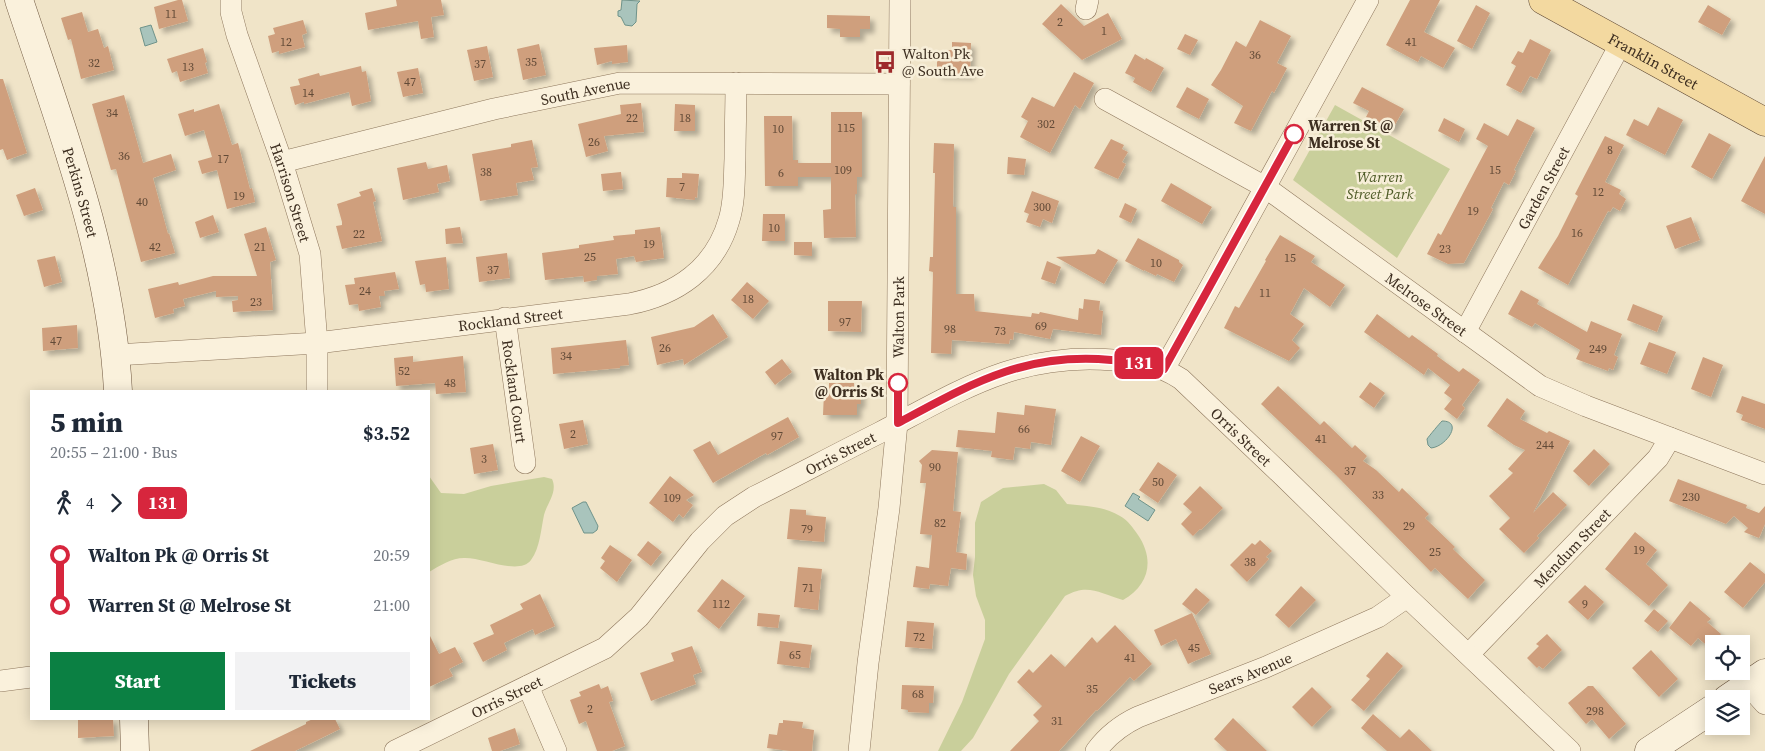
<!DOCTYPE html>
<html lang="en">
<head>
<meta charset="utf-8">
<style>
	:root { --surface:#fff; --page:#f2f2f3; --text:#1f2937; --muted:#747a83; --accent:#0b8043 }
	body { margin:0; font-family:"Source Serif 4",serif; background:var(--page); color:var(--text); height:100vh; display:flex; flex-direction:column; font-size:19px; white-space:nowrap }
	* { box-sizing:border-box; margin:0 }
	p { font-size:16px; color:var(--muted) }
	.icon { flex:none; width:28px; height:28px; fill:none; stroke:currentColor; stroke-width:2; stroke-linecap:round; stroke-linejoin:round }
	.map { position:relative; flex:1; overflow:hidden }
	.panel { position:absolute; left:30px; top:390px; width:400px; height:330px; display:flex; flex-direction:column; background:var(--surface); border-radius:0px; box-shadow:0 2px 12px #0003 }
	.panel>* { flex:none }
	.badge { padding:0 10px; border-radius:8px; font-size:18px; line-height:32px }
	.tools { position:absolute; left:1705px; top:635px; display:grid; gap:10px }
	.tools a { display:grid; place-items:center; width:45px; height:45px; border-radius:0px; background:var(--surface); box-shadow:0 2px 12px #0003; font-size:25px }
	.map>.badge { position:absolute; translate:-50% -50%; box-shadow:0 0 0 2px #fff }
	.legs { display:flex; align-items:center; gap:8px; height:55px; padding:0 20px; font-size:16px }
	.legs p { margin-inline-start:auto }
	.overview { display:flex; align-items:center; justify-content:space-between; height:85px; padding:0 20px }
	h1 { font-size:28px; font-weight:800; line-height:38px }
	.primary-button { display:flex; gap:10px; margin-top:auto; padding:10px 20px }
	.primary-button a { flex:1; height:58px; border-radius:0px; background:var(--accent); color:#fff; font-size:20px; font-weight:800; line-height:58px; text-align:center }
	.primary-button a+a { background:var(--page); color:var(--text) }
	ul { padding:0 20px; list-style:none }
	li { display:flex; align-items:center; gap:18px; height:50px; font-size:19px }
	li i { display:grid; place-items:center; width:8px; height:100%; margin:0 6px; background:currentColor }
	li i::after { content:''; width:12px; height:12px; margin:-6px; border:4px solid; border-radius:50%; background:var(--surface) }
	li p { margin-inline-start:auto }
	li:first-child i { background:linear-gradient(#0000 50%,currentColor 0) }
	li:last-child i { background:linear-gradient(currentColor 50%,#0000 0) }
	.map>svg:first-child { display:block }
	.green { fill:#c9cf9b }
	.water { fill:#a9c4bc; stroke:#6f938a }
	.building { fill:#cf9f7d; filter:url(#shadow) }
	.lines { fill:none; stroke-linecap:round; stroke-linejoin:round }
	.street-casing { stroke:#8d765c; stroke-width:22 }
	.secondary-casing { stroke:#6f573f; stroke-width:29 }
	.primary-casing { stroke:#5b4430; stroke-width:29 }
	.street { stroke:#faf1dc; stroke-width:21 }
	.secondary { stroke:#faf1dc; stroke-width:28 }
	.primary { stroke:#f3d9a0; stroke-width:28 }
	.line-1-casing { stroke:#fff; stroke-width:11 }
	.line-1 { stroke:#d7263d; stroke-width:8 }
	.stop-1-dot { fill:#fff; stroke:#d7263d; stroke-width:2.5 }
	.labels { text-anchor:middle; dominant-baseline:central; stroke-width:5; stroke-linejoin:round; paint-order:stroke }
	.number-label { font-size:12px; fill:#624a37 }
	.poi-label { font-size:15px; fill:#3d2e20; stroke:#f7eed8; text-anchor:start }
	.street-label { font-size:15px; fill:#3d2e20; stroke:#f7eed8 }
	.stop-label { font-size:15px; font-weight:bold; fill:#3d2e20; stroke:#f7eed8; text-anchor:start }
	.park-label { font-size:15px; font-style:italic; fill:#4d5a26; stroke:#f7eed8 }
</style>
</head>
<body>
<div class="map">
<svg width="1765" height="751" viewBox="0 0 1765 751">
	<defs>
		<filter id="shadow"><feDropShadow dx="4.5" dy="4.5" stdDeviation="2.5" flood-color="#0004"/></filter>
	</defs>
	<rect width="100%" height="100%" fill="#f0e4c8"/>
	<!-- green -->
	<path class="green" d="M1335 105 1450 169 1397 258 1293 180Z
		M429 476 441 493 464 494 491 486 544 477 552 479C558 492 547 503 544 515 541 529 540 548 531 560 519 576 482 557 464 558 452 558 439 566 429 572Z
		M1044 484 1056 490 1067 504C1085 506 1103 506 1120 516 1128 520 1133 528 1138 535 1155 560 1149 585 1123 600 1099 593 1088 583 1065 596L1009 674 973 738 961 751H938L962 702 985 639V620L976 596 973 575 975 557V523L981 502 1003 488Z"/>
	<!-- water -->
	<path class="water" d="M622 0 640 1 637 4 636 22 632 26 625 25 621 17 618 16V11L621 10Z
		M151 25 157 42 145 46 140 28Z
		M1442 421C1464 421 1446 447 1431 448L1428 445 1427 439C1429 436 1440 423 1442 421Z
		M1133 493 1140 497 1138 499 1155 510 1148 521 1125 506Z
		M583 502H586L598 526 597 530 593 533H584L572 508Z"/>
	<!-- building -->
	<path class="building" d="M178 0H182L188 21 159 29 154 7Z
		M396 0H441L444 15 431 17 434 37 421 39 418 21 368 30 365 13 397 6Z
		M1410 0H1440L1424 32 1455 48 1443 68 1421 56 1418 62 1386 45Z
		M1061 4 1084 26 1108 13 1122 39 1082 60 1042 24Z
		M1476 5 1490 13 1472 49 1457 41Z
		M1708 5 1731 19 1722 35 1698 22Z
		M82 12 88 32 98 29 104 48 108 46 114 70 81 79 71 39 68 40 61 18Z
		M827 15 870 16V29H860V37H840V29L827 28Z
		M303 20 307 33 302 35 305 47 279 54V51L272 53 268 36 275 34 273 28Z
		M1260 20 1291 36 1277 63 1287 68 1274 93 1272 91 1251 131 1234 123 1243 106 1211 85 1221 70 1236 41 1246 47Z
		M1185 34 1198 40 1190 55 1177 49Z
		M1530 39 1551 50 1537 79 1530 76 1521 93 1506 85 1516 66 1511 63 1518 51 1523 53Z
		M952 42 971 43 970 75 937 74V60H945V50H952Z
		M539 44 546 75 523 80 517 49Z
		M627 45 628 62 612 64V61L597 65 594 48Z
		M487 46 493 77 474 81 467 50Z
		M203 48 207 62 205 63 208 73 180 82 177 71 172 73 167 59Z
		M1135 54 1145 60 1146 58 1164 68 1151 92 1133 82 1135 78 1125 73Z
		M361 66 362 72 366 71 371 101 352 106 349 92 304 104V102L295 105 290 87 300 85 298 79 319 73 320 76Z
		M418 68 423 93 403 97 397 72Z
		M1074 72 1094 83 1080 109 1075 105 1050 153 1020 137 1028 121 1021 117 1032 97 1054 107Z
		M0 79H3L27 153 7 160 3 149 0 150Z
		M1187 87 1209 99 1199 119 1176 107Z
		M1362 87 1404 109 1392 130 1366 117 1369 111 1353 103Z
		M124 95 143 163 171 154 176 170 153 178 168 234 169 233 175 253 141 262 116 169 111 170 92 104Z
		M641 103 644 132 604 136 608 151 586 157 578 124 621 114 620 105Z
		M219 104 232 145 238 143 250 189 252 188 255 202 227 209 217 170 202 174 198 161 212 157 204 130 185 136 178 114 194 109V112Z
		M675 104 695 105V131H674Z
		M1658 107 1683 120 1665 155 1626 135 1634 119 1648 126Z
		M831 112H862V177H857V194H855L856 237 824 238 823 210 831 209V177H798V186H765L764 116H792L793 160H798V163H831Z
		M1444 118 1465 129 1459 142 1438 131Z
		M1517 119 1535 128 1514 170 1516 171 1509 185 1504 182 1491 208 1493 209 1464 263 1448 264 1427 254 1438 233 1441 235 1488 146 1476 139 1484 123 1508 136Z
		M1709 133 1731 145 1712 179 1691 167Z
		M1605 136 1624 145 1605 182 1621 190 1619 194 1626 199 1620 211 1613 207 1610 212 1608 211 1568 285 1538 268 1558 236 1578 196 1575 194Z
		M1111 139 1124 145 1122 149 1128 152 1122 162 1126 164 1118 179 1094 168Z
		M532 140 538 167 531 168 534 180 516 183 518 195 480 201 472 154 511 147V144Z
		M934 143 954 144 953 207H956V294H974L975 311 1031 317 1032 313 1039 314 1040 312 1078 320 1079 308 1083 309 1084 299 1100 301 1099 310 1103 311 1101 335 1053 329 1050 339 1014 332 1013 340 1010 339 1009 344 952 340 951 354 931 353 933 272 929 271 930 257H933L935 173H933Z
		M1765 156V214L1741 201Z
		M1008 157 1026 159 1024 175 1007 174Z
		M426 162 428 169 447 165 450 181 437 184 439 192 403 200 397 168Z
		M621 172 623 189 603 191 601 174Z
		M682 173 699 174 697 198 695 197V200L666 197 667 178H682Z
		M1171 183 1212 207 1202 224 1161 201Z
		M35 188 43 210 24 216 16 195Z
		M372 188 376 201 373 202 382 241 342 249 336 226 342 225V222L337 204 361 196 359 192Z
		M1032 191 1059 201 1052 223 1043 219 1040 227 1026 222 1029 214 1024 212Z
		M1125 203 1137 209 1131 223 1119 217Z
		M763 214H785V241H762Z
		M213 215 219 232 200 238 195 222Z
		M1691 217 1700 240 1675 249 1666 226Z
		M266 227 276 260 270 262 273 310 233 312 232 301 238 300V296L216 297V291L183 299 185 306 173 309 174 313 155 318 148 289 178 282 179 285 213 276H257L244 234Z
		M460 227 463 243 446 244 445 229Z
		M660 227 664 258 636 262 634 256 616 259 618 274 597 276V280L584 282 583 276 545 280 542 253 579 248V245L614 240 613 236 635 234V230Z
		M1280 235 1315 256 1311 262 1345 285 1330 307 1304 288 1290 314 1304 324 1292 340 1300 348 1289 361 1224 328 1235 306 1239 308 1266 261 1265 260Z
		M1138 238 1179 260V262L1183 265 1174 282 1157 274 1156 276 1144 270V271L1125 261Z
		M794 242H812V256L794 255Z
		M1098 249 1118 260 1104 284 1056 257 1095 254Z
		M507 253 510 278 479 282 476 257Z
		M55 256 62 282 44 287 37 260Z
		M446 257 449 289 426 292 425 284 420 285 415 261Z
		M1047 261 1061 267 1055 284 1041 279Z
		M395 272 399 289 384 291 385 296H379L381 307 359 311 358 304 349 305 345 285 355 284 354 278Z
		M747 282 769 301 753 319 731 300Z
		M1521 290 1539 300 1537 304 1587 332 1591 321 1622 334 1614 355 1618 357 1613 370 1609 368 1608 371 1576 359 1580 350 1535 323 1532 327 1508 314Z
		M828 301H862L861 332 828 331Z
		M1633 304 1663 316 1657 332 1627 320Z
		M713 314 728 337 684 365 683 359 657 365 651 337 694 327Z
		M1377 314 1409 338 1412 335 1438 354 1437 356 1459 372 1463 368 1480 380 1462 405 1465 408 1457 419 1444 409 1452 399 1444 393 1450 385 1428 368 1424 375 1364 332Z
		M77 325 78 348 43 351 42 328Z
		M626 340 629 365 620 366V368L553 374 551 348Z
		M1649 342 1676 352 1667 374 1640 364Z
		M413 356V362L463 356 466 392 436 394 435 383 396 386 394 358Z
		M1703 357 1723 365 1711 397 1691 389Z
		M782 359 792 372 775 385 765 372Z
		M1370 382 1385 393 1374 408 1359 397Z
		M829 383H854V389H861V404H857V415H823L824 392H829Z
		M1278 386 1320 425 1324 421 1352 448 1355 445 1367 456 1363 461 1376 470 1399 492 1402 488 1429 514 1425 518 1455 547 1453 549 1485 580 1468 599 1435 568 1431 572 1336 475 1261 404Z
		M1742 396 1765 404V429L1741 420 1743 415 1736 412Z
		M1507 398 1525 411 1520 419 1547 433 1549 431 1570 441 1533 513 1553 492 1567 505 1537 536 1539 538 1524 553 1499 529 1510 518 1489 496 1513 473 1508 469 1525 450 1514 445 1487 426Z
		M1025 405 1056 409 1051 445 1031 442 1030 449 1015 447 1013 460 991 457 992 451 956 447 958 430 995 433 997 412 1024 415Z
		M788 417 799 437 767 455 766 453 713 483 693 450 710 441 718 455Z
		M583 420 588 444 564 449 559 424Z
		M1081 436 1100 446 1080 482 1061 471Z
		M493 444 498 470 474 474 470 448Z
		M1594 449 1610 464 1589 486 1573 471Z
		M932 450 958 452 953 511 961 512 956 552 967 554 966 570 951 568 948 586 930 584 929 589 913 587 916 566 929 568 932 535 920 534 926 483H920L922 465 919 461Z
		M1158 462 1177 475 1158 503 1139 490Z
		M670 476 694 495 686 500 693 505 683 518 679 514 673 522 649 503Z
		M1678 479 1747 505 1746 508 1759 513 1765 506V524L1759 538 1744 532 1748 528 1734 516 1726 524 1669 501Z
		M1200 486 1223 508 1201 530 1200 529 1193 536 1181 524 1192 512 1183 504Z
		M790 509 806 510V515L826 517 824 542 787 539Z
		M1635 532 1657 550 1646 564 1668 585 1649 606 1605 569Z
		M1260 540 1272 551 1266 557 1269 559 1247 582 1230 565 1252 543 1255 545Z
		M648 541 662 552 651 566 637 555Z
		M610 545 632 560 617 582 600 568 605 561 601 558Z
		M1750 562 1765 574V582L1743 608 1724 592Z
		M798 567 822 569 818 610 794 607Z
		M722 579 745 596 719 629 697 611Z
		M1585 585 1604 602 1588 620 1568 602Z
		M1301 586 1316 600 1289 628 1275 615Z
		M1196 588 1210 600 1196 615 1182 604Z
		M540 594 555 626 535 635 533 629 504 643 507 650 483 662 473 643 494 634 490 625 523 609 520 604Z
		M1690 601 1711 619 1707 622 1721 634 1710 648 1698 638 1691 646 1669 628Z
		M1654 609 1668 621 1658 632 1644 621Z
		M758 613 780 615 778 628 757 626Z
		M1192 613 1211 654 1188 664 1176 639 1161 646 1154 630Z
		M907 621 934 623 932 649 905 647Z
		M1115 625 1152 664 1134 681 1130 677 1097 711 1096 710 1059 751H1010L1039 721 1033 715 1042 706 1017 682 1029 669 1033 673 1051 654 1065 667 1092 637 1097 643Z
		M429 634 439 654 455 647 463 662 449 669 453 676 429 687Z
		M1547 634 1562 650 1543 669 1539 666 1537 668 1527 658 1539 646 1536 644Z
		M780 641 812 645 809 668 777 664Z
		M692 646 702 672 693 675 696 684 651 701 640 673 674 661 671 653Z
		M1651 650 1678 679 1659 697 1632 668Z
		M1387 652 1403 666 1364 711 1351 700 1370 679 1366 676Z
		M599 684 601 689 608 686 613 701 609 702 625 746 612 751H597L586 721 579 724 570 700 581 696 579 692Z
		M902 685 934 686 933 703H929V713L908 712V710L901 709Z
		M1588 686H1593L1626 724 1609 739 1592 719 1586 724 1568 703Z
		M1312 687 1332 707 1312 727 1292 707Z
		M1373 714 1400 738 1409 729 1432 751H1387L1361 728Z
		M1233 718 1267 751H1227L1214 739Z
		M78 719H113L114 736 78 738Z
		M313 719H335L340 729 295 751H250L306 724V722Z
		M783 720 803 722 802 728 814 730 812 751H790L767 748 769 734 777 735 779 723H783Z
		M515 728 520 744 500 751H492L488 738Z"/>
	<g class="lines">
		<defs>
			<g id="street">
				<path id="s1" d="M231 0V12L237 35 282 162 310 254 317 343V391"/>
				<path d="M1086 9 1088 0"/>
				<path id="s2" d="M1105 99 1265 187 1540 386 1586 406 1765 474"/>
				<path id="s3" d="M282 162 494 109 620 83 899 84"/>
				<path id="s4" d="M505 318 525 463"/>
				<path id="s5" d="M1465 332 1621 43"/>
				<path id="s6" d="M116 355 317 343 629 304C676 295 715 269 729 220 735 201 734 180 735 159 735 134 736 108 736 83"/>
				<path d="M1164 369 1207 293 1368 0"/>
				<path id="s7" d="M1469 654 1658 458 1670 438"/>
				<path d="M0 681 31 677"/>
				<path d="M1748 685 1765 704"/>
				<path d="M528 686 556 751"/>
				<path id="s8" d="M395 751 605 648 639 617 700 541 725 516 754 497C796 476 837 454 879 433 960 391 1017 352 1113 360 1139 362 1158 364 1181 379L1282 475 1407 597 1570 751"/>
				<path id="s9" d="M859 751 868 663 889 508 897 423 900 0"/>
				<path id="s10" d="M1096 751C1108 735 1121 725 1138 717L1266 667 1378 617 1407 597"/>
			</g>
			<g id="secondary">
				<path id="s11" d="M19 0C61 127 111 256 118 391"/>
				<path d="M1727 699 1765 673"/>
				<path d="M134 719 135 751"/>
				<path d="M1649 751 1714 708"/>
			</g>
			<g id="primary">
				<path id="s12" d="M1543 0 1765 122"/>
			</g>
		</defs>
		<!-- street casing -->
		<use href="#street" class="street-casing"/>
		<!-- secondary casing -->
		<use href="#secondary" class="secondary-casing"/>
		<!-- primary casing -->
		<use href="#primary" class="primary-casing"/>
		<!-- street -->
		<use href="#street" class="street"/>
		<!-- secondary -->
		<use href="#secondary" class="secondary"/>
		<!-- primary -->
		<use href="#primary" class="primary"/>
	</g>
	<g class="lines">
		<defs>
			<path id="line-1" d="M898 383V423C971 384 1024 352 1111 360 1129 361 1148 362 1164 369L1294 134"/>
		</defs>
		<!-- line-1 casing -->
		<use href="#line-1" class="line-1-casing"/>
		<!-- line-1 -->
		<use href="#line-1" class="line-1"/>
	</g>
	<!-- icons -->
	<defs>
		<symbol id="bus-bare" viewBox="-9 -9 18 18"><path d="M-5-6H5V4H4V6H2V4H-2V6H-4V4H-5ZM-3.5-4V0h7V-4ZM-3.5 1.2v1.5H-2V1.2ZM2 1.2v1.5H3.5V1.2Z" fill="#9e2a2b" stroke="#f7eed8" stroke-width="2.5" paint-order="stroke"/></symbol>
	</defs>
	<g fill-rule="evenodd">
		<use href="#bus-bare" x="869" y="46" width="32" height="32"/>
	</g>
	<!-- markers -->
	<g class="stop-1-dot">
		<circle cx="1294" cy="134" r="9"/>
		<circle cx="898" cy="383" r="9"/>
	</g>
	<g class="labels">
		<!-- number labels -->
		<g class="number-label">
			<text x="171" y="14">11</text>
			<text x="1060" y="22">2</text>
			<text x="1104" y="31">1</text>
			<text x="286" y="42">12</text>
			<text x="1411" y="42">41</text>
			<text x="1255" y="55">36</text>
			<text x="531" y="62">35</text>
			<text x="94" y="63">32</text>
			<text x="480" y="64">37</text>
			<text x="188" y="67">13</text>
			<text x="410" y="82">47</text>
			<text x="308" y="93">14</text>
			<text x="112" y="113">34</text>
			<text x="632" y="118">22</text>
			<text x="685" y="118">18</text>
			<text x="1046" y="124">302</text>
			<text x="846" y="128">115</text>
			<text x="778" y="129">10</text>
			<text x="594" y="142">26</text>
			<text x="1610" y="150">8</text>
			<text x="124" y="156">36</text>
			<text x="223" y="159">17</text>
			<text x="843" y="170">109</text>
			<text x="1495" y="170">15</text>
			<text x="486" y="172">38</text>
			<text x="781" y="173">6</text>
			<text x="682" y="187">7</text>
			<text x="1598" y="192">12</text>
			<text x="239" y="196">19</text>
			<text x="142" y="202">40</text>
			<text x="1042" y="207">300</text>
			<text x="1473" y="211">19</text>
			<text x="774" y="228">10</text>
			<text x="1577" y="233">16</text>
			<text x="359" y="234">22</text>
			<text x="649" y="244">19</text>
			<text x="155" y="247">42</text>
			<text x="260" y="247">21</text>
			<text x="1445" y="249">23</text>
			<text x="590" y="257">25</text>
			<text x="1290" y="258">15</text>
			<text x="1156" y="263">10</text>
			<text x="493" y="270">37</text>
			<text x="365" y="291">24</text>
			<text x="1265" y="293">11</text>
			<text x="748" y="299">18</text>
			<text x="256" y="302">23</text>
			<text x="845" y="322">97</text>
			<text x="1041" y="326">69</text>
			<text x="950" y="329">98</text>
			<text x="1000" y="331">73</text>
			<text x="56" y="341">47</text>
			<text x="665" y="348">26</text>
			<text x="1598" y="349">249</text>
			<text x="566" y="356">34</text>
			<text x="404" y="371">52</text>
			<text x="450" y="383">48</text>
			<text x="1024" y="429">66</text>
			<text x="573" y="434">2</text>
			<text x="777" y="436">97</text>
			<text x="1321" y="439">41</text>
			<text x="1545" y="445">244</text>
			<text x="484" y="459">3</text>
			<text x="935" y="467">90</text>
			<text x="1350" y="471">37</text>
			<text x="1158" y="482">50</text>
			<text x="1378" y="495">33</text>
			<text x="1691" y="497">230</text>
			<text x="672" y="498">109</text>
			<text x="940" y="523">82</text>
			<text x="1409" y="526">29</text>
			<text x="807" y="529">79</text>
			<text x="1639" y="550">19</text>
			<text x="1435" y="552">25</text>
			<text x="1250" y="562">38</text>
			<text x="808" y="588">71</text>
			<text x="721" y="604">112</text>
			<text x="1585" y="604">9</text>
			<text x="919" y="637">72</text>
			<text x="1194" y="648">45</text>
			<text x="795" y="655">65</text>
			<text x="1130" y="658">41</text>
			<text x="1092" y="689">35</text>
			<text x="918" y="694">68</text>
			<text x="590" y="709">2</text>
			<text x="1595" y="711">298</text>
			<text x="1057" y="721">31</text>
		</g>
		<!-- poi labels -->
		<g class="poi-label">
			<text x="902" y="53">Walton Pk<tspan x="902" dy="17">@ South Ave</tspan></text>
		</g>
		<!-- street labels -->
		<g class="street-label">
			<text stroke="none"><textPath href="#s12" startOffset="126">Franklin Street</textPath></text>
			<text stroke="none"><textPath href="#s3" startOffset="312">South Avenue</textPath></text>
			<text stroke="none"><textPath href="#s5" startOffset="164">Garden Street</textPath></text>
			<text stroke="none"><textPath href="#s1" startOffset="202">Harrison Street</textPath></text>
			<text stroke="none"><textPath href="#s11" startOffset="202">Perkins Street</textPath></text>
			<text stroke="none"><textPath href="#s2" startOffset="382">Melrose Street</textPath></text>
			<text stroke="none"><textPath href="#s9" startOffset="436">Walton Park</textPath></text>
			<text stroke="none"><textPath href="#s6" startOffset="396">Rockland Street</textPath></text>
			<text stroke="none"><textPath href="#s4" startOffset="74">Rockland Court</textPath></text>
			<text stroke="none"><textPath href="#s8" startOffset="992">Orris Street</textPath></text>
			<text stroke="none"><textPath href="#s8" startOffset="544">Orris Street</textPath></text>
			<text stroke="none"><textPath href="#s7" startOffset="148">Mendum Street</textPath></text>
			<text stroke="none"><textPath href="#s10" startOffset="175">Sears Avenue</textPath></text>
			<text stroke="none"><textPath href="#s8" startOffset="124">Orris Street</textPath></text>
		</g>
		<!-- stop labels -->
		<g class="stop-label">
			<text x="1308" y="125">Warren St @<tspan x="1308" dy="17">Melrose St</tspan></text>
			<text x="884" y="374" text-anchor="end">Walton Pk<tspan x="884" dy="17">@ Orris St</tspan></text>
		</g>
		<!-- park labels -->
		<g class="park-label">
			<text x="1380" y="176">Warren<tspan x="1380" dy="17">Street Park</tspan></text>
		</g>
	</g>
</svg>
<div class="tools">
<a><svg class="icon" aria-label="locate" viewBox="0 0 24 24"><circle cx="12" cy="12" r="6"/><path d="M12 2v4M12 18v4M2 12h4M18 12h4"/></svg></a>
<a><svg class="icon" aria-label="layers" viewBox="0 0 24 24"><path d="M12 4l9 5-9 5-9-5zM3 14l9 5 9-5"/></svg></a>
</div>
<b class="badge" style="left:1139px;top:363px;background:#d7263d;color:#fff">131</b>
<section class="panel">
<div class="overview"><div><h1>5 min</h1><p>20:55 – 21:00 · Bus</p></div><b>$3.52</b></div>
<div class="legs"><svg class="icon" aria-label="walk" viewBox="0 0 24 24"><circle cx="13" cy="4" r="2"/><path d="M13 8l-2 6 4 7M11 14l-3 7M7 12l3-4h3l4 4"/></svg>4<svg class="icon" aria-label="forward" viewBox="0 0 24 24"><path d="M9 5l7 7-7 7"/></svg><b class="badge" style="background:#d7263d;color:#fff">131</b></div>
<ul>
<li><i style="color:#d7263d"></i><b>Walton Pk @ Orris St</b><p>20:59</p></li>
<li><i style="color:#d7263d"></i><b>Warren St @ Melrose St</b><p>21:00</p></li>
</ul>
<div class="primary-button"><a>Start</a><a>Tickets</a></div>
</section>
</div>
</body>
</html>
